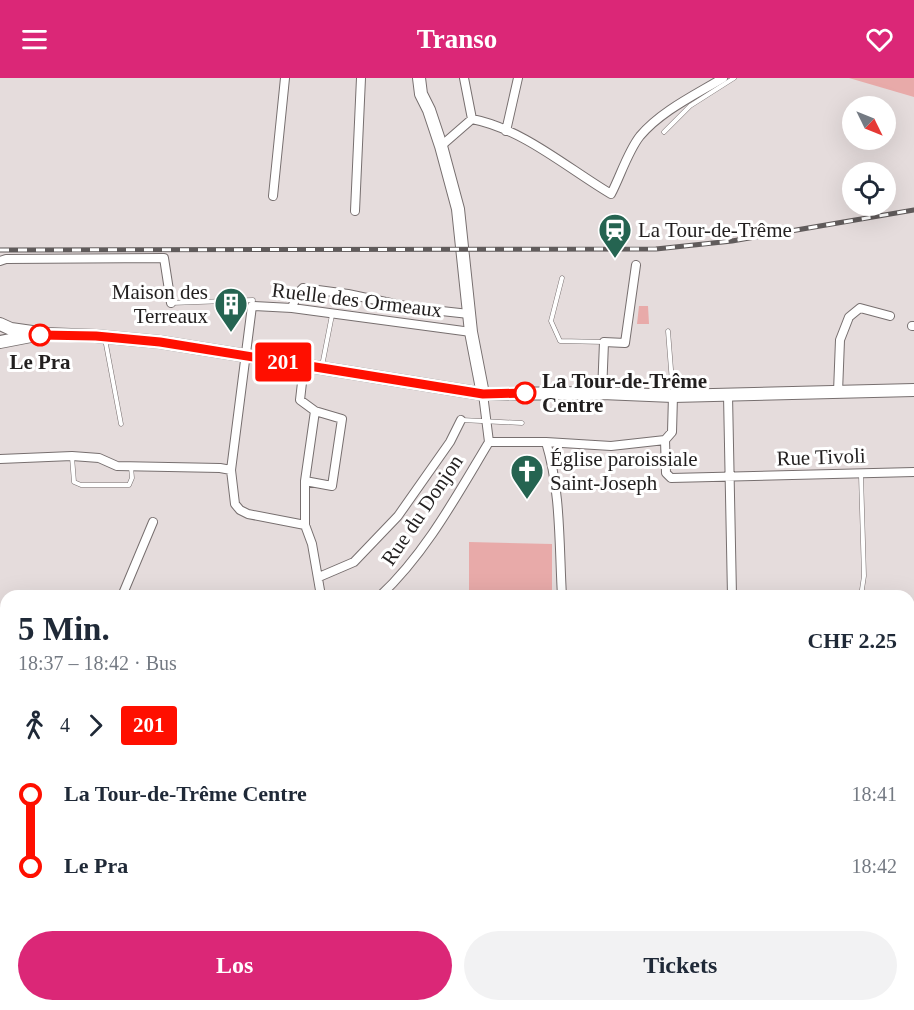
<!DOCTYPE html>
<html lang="de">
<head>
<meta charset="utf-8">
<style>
	:root { --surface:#fff; --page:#f2f2f3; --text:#1f2937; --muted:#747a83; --accent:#db2777 }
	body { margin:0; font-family:"Times New Roman",serif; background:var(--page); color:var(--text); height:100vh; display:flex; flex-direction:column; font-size:22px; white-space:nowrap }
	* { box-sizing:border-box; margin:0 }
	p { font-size:20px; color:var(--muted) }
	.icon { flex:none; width:33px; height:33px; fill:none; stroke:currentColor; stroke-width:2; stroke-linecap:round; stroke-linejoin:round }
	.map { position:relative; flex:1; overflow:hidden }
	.side { position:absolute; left:0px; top:512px; width:915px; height:422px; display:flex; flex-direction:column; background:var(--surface); border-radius:18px 18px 0 0; box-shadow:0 6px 24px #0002 }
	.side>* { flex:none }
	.badge { padding:0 12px; border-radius:4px; font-size:21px; line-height:39px }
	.needle { width:39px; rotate:133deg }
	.buttons { position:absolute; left:842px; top:18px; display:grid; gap:12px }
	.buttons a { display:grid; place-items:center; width:54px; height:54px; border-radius:50%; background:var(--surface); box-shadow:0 6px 24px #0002; font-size:30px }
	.map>.badge { position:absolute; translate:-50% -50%; box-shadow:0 0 0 3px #fff }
	.legs { display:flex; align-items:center; gap:9px; height:66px; padding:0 18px; font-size:20px }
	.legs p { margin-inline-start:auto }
	.summary { display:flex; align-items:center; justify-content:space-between; height:102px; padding:0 18px }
	h1 { font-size:33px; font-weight:600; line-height:45px }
	.button { display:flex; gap:12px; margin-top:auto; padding:12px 18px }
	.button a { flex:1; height:69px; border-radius:36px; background:var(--accent); color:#fff; font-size:24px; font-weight:600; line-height:69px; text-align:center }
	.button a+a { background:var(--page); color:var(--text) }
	ul { padding:0 18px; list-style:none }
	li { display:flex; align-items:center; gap:21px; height:72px; font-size:22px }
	li i { display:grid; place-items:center; width:9px; height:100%; margin:0 8px; background:currentColor }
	li i::after { content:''; width:15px; height:15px; margin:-8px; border:4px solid; border-radius:50%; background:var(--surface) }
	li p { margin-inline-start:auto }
	li:first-child i { background:linear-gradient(#0000 50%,currentColor 0) }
	li:last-child i { background:linear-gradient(currentColor 50%,#0000 0) }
	header { display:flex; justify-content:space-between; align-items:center; height:78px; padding:0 18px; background:var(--accent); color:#fff; font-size:27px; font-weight:600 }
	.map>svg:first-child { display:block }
	.green { fill:#e8aaa9 }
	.water { fill:#ba7373 }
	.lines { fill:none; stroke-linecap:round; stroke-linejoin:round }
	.stream { stroke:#ba7373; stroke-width:3 }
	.lane-casing { stroke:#776f6f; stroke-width:5 }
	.street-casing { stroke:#776f6f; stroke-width:10 }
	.secondary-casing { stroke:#776f6f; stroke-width:14 }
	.lane { stroke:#fff; stroke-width:4 }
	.street { stroke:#fff; stroke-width:8 }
	.secondary { stroke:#fff; stroke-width:12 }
	.rail-casing { stroke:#605b5b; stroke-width:5 }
	.rail { stroke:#fff; stroke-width:3; stroke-dasharray:9; stroke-linecap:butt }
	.line-1-casing { stroke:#fff; stroke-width:14 }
	.line-1 { stroke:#ff0f00; stroke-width:9 }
	.stop-1-dot { fill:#fff; stroke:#ff0f00; stroke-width:3 }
	.labels { text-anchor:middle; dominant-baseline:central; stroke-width:6; stroke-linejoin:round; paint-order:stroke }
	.poi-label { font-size:21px; fill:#221f1f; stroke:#fff; text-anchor:start }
	.street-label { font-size:21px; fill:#221f1f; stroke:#fff }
	.stop-label { font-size:21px; font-weight:bold; fill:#221f1f; stroke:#fff }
</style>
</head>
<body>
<header><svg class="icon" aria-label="menu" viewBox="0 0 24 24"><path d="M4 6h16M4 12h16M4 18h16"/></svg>Transo<svg class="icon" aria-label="heart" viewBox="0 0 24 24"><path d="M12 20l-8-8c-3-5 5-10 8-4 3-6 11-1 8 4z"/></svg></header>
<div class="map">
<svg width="914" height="932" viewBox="0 0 914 932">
	<rect width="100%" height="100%" fill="#e5dcdc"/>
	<!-- green -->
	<path class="green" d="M849 0H914V19Z
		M639 228H648L649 246H637Z
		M469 464 552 466V517H469Z
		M651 927H878L881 932H636Z"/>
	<!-- water -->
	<path class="water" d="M914 586V620L909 624V589Z"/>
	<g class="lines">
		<!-- stream -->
		<path class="stream" d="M0 707 6 708"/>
		<defs>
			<path id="lane" d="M664 54 690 28 734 0
				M562 200 551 243 560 263 604 264
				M171 225 253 222 252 228
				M668 253 673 317
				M105 261 121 346
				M322 288 332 237
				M462 342 522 345
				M72 379 74 404 81 407H129L132 400 131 389
				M861 518 864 498 861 397
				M0 559 3 550
				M909 899 914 896"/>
			<path id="street" d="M464 0 472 41
				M506 53 518 0
				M441 68 472 41C523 51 567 90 611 116 620 99 628 73 640 58 661 33 695 17 723 0
				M273 118 285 0
				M355 133 361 0
				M0 183 6 181 164 180 171 225
				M292 230 297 216 303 210 348 216 414 230 469 236
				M912 248H914
				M304 287 300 322 315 333 305 403V447L312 466 321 518
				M838 314 840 262 849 239 860 230 890 238
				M602 315 604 264 625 265 636 187
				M483 316 489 364H546C561 413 559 467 562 518
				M728 317 732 518
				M673 318 672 354 665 362 666 395 671 400 914 394
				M546 364 611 368 665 362
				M0 381 72 378 99 380 117 388 220 390 231 392
				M305 403 332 408 342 341 315 333
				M305 447 248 436 240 432 235 426 231 392 252 228 292 230 471 254
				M319 499 354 484 398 438 450 364 461 342
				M122 518 153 444
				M380 518C426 475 457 417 489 364
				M0 548H6
				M909 563 914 559
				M0 642H6
				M0 678 6 679
				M909 728 914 724
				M0 881 6 880"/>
			<path id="secondary" d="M419 0 421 16 429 32 441 68 458 131 471 254 483 316
				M0 246 11 251 46 256 96 258 160 264 483 316 602 315 673 318 914 312
				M0 264 31 258"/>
		</defs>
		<!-- lane casing -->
		<use href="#lane" class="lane-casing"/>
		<!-- street casing -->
		<use href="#street" class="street-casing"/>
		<!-- secondary casing -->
		<use href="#secondary" class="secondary-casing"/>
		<!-- lane -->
		<use href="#lane" class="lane"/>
		<!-- street -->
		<use href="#street" class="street"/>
		<!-- secondary -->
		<use href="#secondary" class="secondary"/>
		<defs>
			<path id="rail" d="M0 172 656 171 732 163 914 132"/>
		</defs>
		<!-- rail casing -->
		<use href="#rail" class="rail-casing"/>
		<!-- rail -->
		<use href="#rail" class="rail"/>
	</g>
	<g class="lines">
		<defs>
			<path id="line-1" d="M40 257 96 258 160 264 483 316 525 315"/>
		</defs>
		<!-- line-1 casing -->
		<use href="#line-1" class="line-1-casing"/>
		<!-- line-1 -->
		<use href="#line-1" class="line-1"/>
	</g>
	<!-- icons -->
	<defs>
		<symbol id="station-pin" viewBox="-11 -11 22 30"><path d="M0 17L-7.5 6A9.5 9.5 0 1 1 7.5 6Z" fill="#256451" stroke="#fff"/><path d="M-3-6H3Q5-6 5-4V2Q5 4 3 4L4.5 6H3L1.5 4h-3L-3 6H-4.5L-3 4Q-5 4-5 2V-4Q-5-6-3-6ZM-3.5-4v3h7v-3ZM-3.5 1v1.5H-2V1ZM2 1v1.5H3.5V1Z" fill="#fff"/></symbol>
		<symbol id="building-pin" viewBox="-11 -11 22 30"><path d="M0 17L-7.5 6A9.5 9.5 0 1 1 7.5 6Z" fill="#256451" stroke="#fff"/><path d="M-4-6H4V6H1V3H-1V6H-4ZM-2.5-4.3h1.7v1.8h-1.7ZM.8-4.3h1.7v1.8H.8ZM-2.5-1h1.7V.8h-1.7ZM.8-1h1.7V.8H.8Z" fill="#fff"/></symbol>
		<symbol id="church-pin" viewBox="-11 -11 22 30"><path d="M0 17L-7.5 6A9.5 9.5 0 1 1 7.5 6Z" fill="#256451" stroke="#fff"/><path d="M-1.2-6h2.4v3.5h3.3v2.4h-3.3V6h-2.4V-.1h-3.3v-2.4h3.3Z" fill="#fff"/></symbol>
	</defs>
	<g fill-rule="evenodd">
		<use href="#station-pin" x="596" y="133" width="38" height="52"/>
		<use href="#building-pin" x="212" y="207" width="38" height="52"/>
		<use href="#church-pin" x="508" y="374" width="38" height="52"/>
	</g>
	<!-- markers -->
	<g class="stop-1-dot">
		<circle cx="40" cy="257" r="10"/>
		<circle cx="525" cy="315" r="10"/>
	</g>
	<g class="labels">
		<!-- poi labels -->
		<g class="poi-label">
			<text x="638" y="152">La Tour-de-Trême</text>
			<text x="208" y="214" text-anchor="end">Maison des<tspan x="208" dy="24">Terreaux</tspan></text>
			<text x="550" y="381">Église paroissiale<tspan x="550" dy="24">Saint-Joseph</tspan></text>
		</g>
		<!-- street labels -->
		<g class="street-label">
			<text transform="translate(357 222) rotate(7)">Ruelle des Ormeaux</text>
			<text transform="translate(821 379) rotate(-2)">Rue Tivoli</text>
			<text transform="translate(422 432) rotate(-56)">Rue du Donjon</text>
		</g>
		<!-- stop labels -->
		<g class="stop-label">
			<text x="40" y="284">Le Pra</text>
			<text x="542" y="303" text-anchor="start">La Tour-de-Trême<tspan x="542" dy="24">Centre</tspan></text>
		</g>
	</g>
</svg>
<div class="buttons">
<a><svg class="needle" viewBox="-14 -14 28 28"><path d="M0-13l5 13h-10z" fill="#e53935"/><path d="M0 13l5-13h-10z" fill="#747a83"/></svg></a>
<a><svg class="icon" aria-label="locate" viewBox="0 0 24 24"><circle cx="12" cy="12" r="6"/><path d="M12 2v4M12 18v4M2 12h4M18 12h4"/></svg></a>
</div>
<b class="badge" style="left:283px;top:284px;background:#ff0f00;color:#fff">201</b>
<section class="side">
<div class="summary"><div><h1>5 Min.</h1><p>18:37 – 18:42 · Bus</p></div><b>CHF 2.25</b></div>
<div class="legs"><svg class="icon" aria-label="walk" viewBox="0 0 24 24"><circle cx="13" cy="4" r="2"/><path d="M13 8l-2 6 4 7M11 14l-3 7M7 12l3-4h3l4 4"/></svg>4<svg class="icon" aria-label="forward" viewBox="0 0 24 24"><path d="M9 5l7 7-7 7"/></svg><b class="badge" style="background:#ff0f00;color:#fff">201</b></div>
<ul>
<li><i style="color:#ff0f00"></i><b>La Tour-de-Trême Centre</b><p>18:41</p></li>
<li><i style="color:#ff0f00"></i><b>Le Pra</b><p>18:42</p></li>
</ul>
<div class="button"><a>Los</a><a>Tickets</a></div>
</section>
</div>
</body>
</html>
